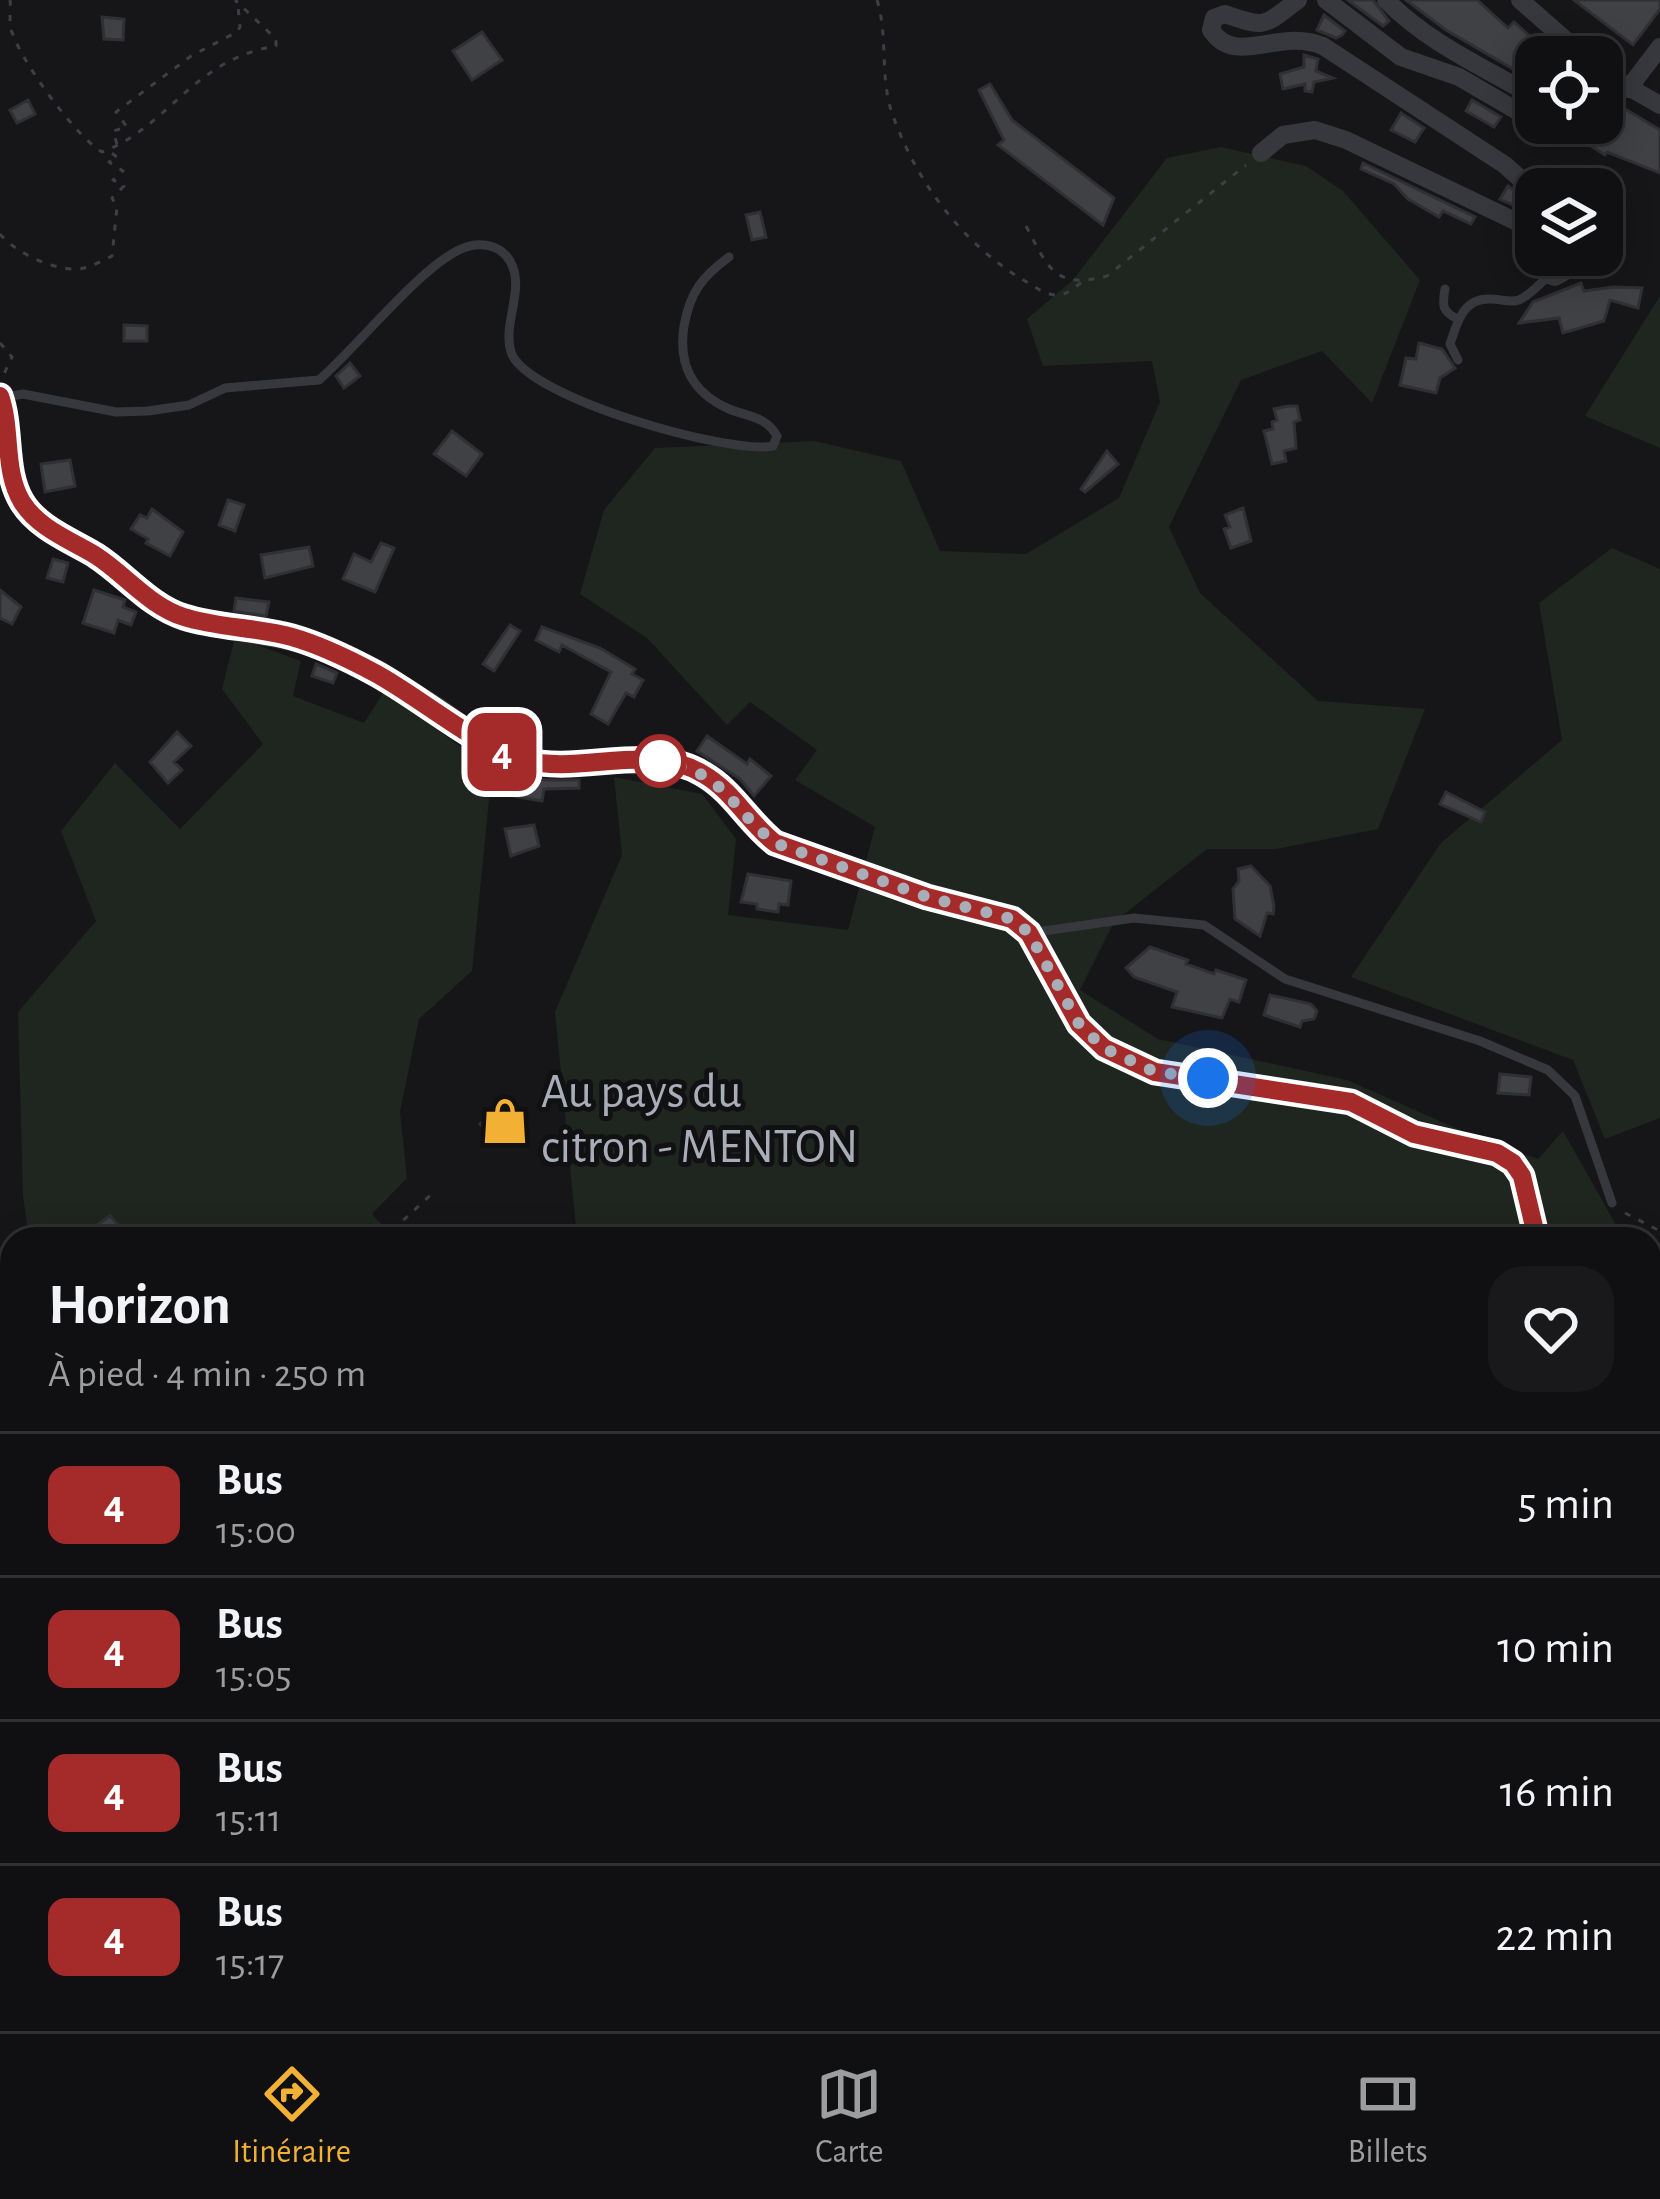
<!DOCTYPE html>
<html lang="fr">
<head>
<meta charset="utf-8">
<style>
	:root { --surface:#101012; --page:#19191b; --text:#f1f3f6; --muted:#9c9d9f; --line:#303032; --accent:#f2b134 }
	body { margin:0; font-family:"Alegreya Sans",sans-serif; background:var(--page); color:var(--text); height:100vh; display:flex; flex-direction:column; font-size:45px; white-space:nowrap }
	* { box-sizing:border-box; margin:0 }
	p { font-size:39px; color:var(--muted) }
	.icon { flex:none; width:66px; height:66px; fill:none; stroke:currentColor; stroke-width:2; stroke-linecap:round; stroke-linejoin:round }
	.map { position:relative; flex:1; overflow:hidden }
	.sheet { position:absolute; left:0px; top:1227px; width:1662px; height:804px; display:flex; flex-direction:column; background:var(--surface); border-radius:36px 36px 0 0; box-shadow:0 6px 30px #0003,0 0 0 3px var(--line) }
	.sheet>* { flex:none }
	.badge { padding:0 24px; border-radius:18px; font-size:42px; line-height:78px }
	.buttons { position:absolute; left:1515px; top:36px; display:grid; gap:24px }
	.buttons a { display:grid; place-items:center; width:108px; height:108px; border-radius:24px; background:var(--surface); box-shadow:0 6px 30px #0003,0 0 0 3px var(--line); font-size:60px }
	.you { position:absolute; width:60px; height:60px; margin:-30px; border:9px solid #fff; border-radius:50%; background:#1a73e8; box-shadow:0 0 0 18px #1a73e833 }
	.map>.badge { position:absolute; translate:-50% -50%; box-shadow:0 0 0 6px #fff }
	.round { display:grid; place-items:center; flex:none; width:126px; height:126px; border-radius:36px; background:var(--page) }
	.headline { display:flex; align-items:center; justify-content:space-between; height:204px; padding:0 48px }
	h1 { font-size:57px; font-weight:700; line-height:90px }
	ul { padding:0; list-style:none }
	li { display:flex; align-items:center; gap:36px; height:144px; padding:0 48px; border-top:3px solid var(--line) }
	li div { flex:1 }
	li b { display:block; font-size:45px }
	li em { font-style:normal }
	li .badge { min-width:132px; font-weight:700; text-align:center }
	.tabs { display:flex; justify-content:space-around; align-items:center; height:168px; border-top:3px solid var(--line); background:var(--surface); font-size:33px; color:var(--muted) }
	.tabs a { display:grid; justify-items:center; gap:6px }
	.tabs .active { color:var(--accent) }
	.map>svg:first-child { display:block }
	.green { fill:#1e261f }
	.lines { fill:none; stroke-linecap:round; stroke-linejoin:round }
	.stream { stroke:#2c353c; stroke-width:6 }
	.building { fill:#404145; stroke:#303034; stroke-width:3 }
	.path { stroke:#3d3f44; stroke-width:3; stroke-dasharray:6 9; stroke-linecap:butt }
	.service { stroke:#37383d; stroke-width:9 }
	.minor { stroke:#37383d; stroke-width:18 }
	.tertiary { stroke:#37383d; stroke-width:24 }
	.line-casing { stroke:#fff; stroke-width:27 }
	.line { stroke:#a52a2a; stroke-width:18 }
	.walk { stroke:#a8adb8; stroke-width:12; stroke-dasharray:0 21.6 }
	.stop-dot { fill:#fff; stroke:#a52a2a; stroke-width:6 }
	.labels { text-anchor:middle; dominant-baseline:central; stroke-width:10; stroke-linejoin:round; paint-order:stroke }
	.poi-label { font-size:48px; fill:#a8adb8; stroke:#111113; text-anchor:start }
</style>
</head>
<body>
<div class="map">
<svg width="1660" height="2031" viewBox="0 0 1660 2031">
	<rect width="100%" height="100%" fill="#161618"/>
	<!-- green -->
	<path class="green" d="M1221 147 1306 166 1343 191 1420 280 1372 403 1322 351 1241 380 1169 527 1200 593 1318 701 1425 709 1378 829 1276 849H1207L1114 922 1080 990 1158 1039 1347 1080 1474 1136 1538 1159 1563 1131 1624 1239H583L576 1228 555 1012 622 855 614 777 702 794 736 839 728 915 848 930 875 827 795 780 817 750 750 702 727 725 647 638 580 594 604 510 655 448 814 441 901 461 940 551 1026 554 1119 498 1160 402 1152 361 1043 366 1027 319 1073 280 1167 158Z
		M1660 296V448L1585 416Z
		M1612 548 1660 569V1118L1605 1139 1573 1060 1351 977 1441 843 1562 740 1539 603Z
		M235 637 301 661 293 696 364 723 384 692 492 769 472 971 419 1019 400 1112 407 1178 372 1214 395 1239H29L23 1196 18 1012 96 921 61 831 115 763 180 829 263 744 222 689Z
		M1650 1349 1660 1352V1682L1650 1687Z
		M254 2019H519L536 2031H253Z
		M608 2019H832V2031H601Z"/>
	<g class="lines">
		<!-- stream -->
		<path class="stream" d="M0 1608 12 1616
			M1249 2019 1257 2031"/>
	</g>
	<!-- building -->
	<path class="building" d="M1348 0H1373L1389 21 1383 26Z
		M1406 0H1477L1508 28 1514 22 1545 50V56L1536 57V67L1527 77 1446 30Z
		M1574 0H1660V9L1633 45Z
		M1324 15 1345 31 1342 35 1336 38 1317 30Z
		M102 17 124 19 123 40 104 39Z
		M482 32 502 60 472 80 453 51Z
		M1304 55 1318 59 1316 71 1333 78 1314 82 1312 92 1305 91V84L1283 89 1280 74 1304 67Z
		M990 84 1012 120 1114 198 1103 225 998 145 1004 140 979 90Z
		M1602 95 1660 130V173L1607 152 1605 155 1588 144 1602 123Z
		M28 100 35 114 17 123 10 110Z
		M1472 100 1501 117 1494 127 1466 111Z
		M1401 113 1424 128 1415 142 1391 130Z
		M1363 163 1475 217 1471 224 1443 211 1439 217 1408 199 1394 184 1361 169Z
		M1508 186 1536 206V223L1526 211 1500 199Z
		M760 212 766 237 752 240 746 215Z
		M1581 283 1584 291 1613 287 1642 288 1638 308 1610 300 1604 321 1563 333 1559 318 1519 323 1533 302Z
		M124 325 147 326V341H124Z
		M1419 343 1442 349 1455 368 1440 378 1436 393 1400 385 1406 358 1416 359Z
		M350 363 360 376 344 388 336 376Z
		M1288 406H1297L1300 420 1294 422 1296 448 1284 451 1286 461 1272 464 1264 431 1273 429 1272 422 1277 420 1274 409Z
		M452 431 482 454 466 476 434 454Z
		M1107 451 1118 464 1085 492 1081 489Z
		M70 460 75 486 45 492 41 464Z
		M228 500 244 505 235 531 219 525Z
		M1243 508 1251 541 1231 548 1224 529 1230 527 1225 515Z
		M152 509 183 532 170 556 146 543 148 539 131 529 140 515 147 518Z
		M381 543 394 548 375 592 343 579 354 554 371 562Z
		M309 547 313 566 265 578 261 555Z
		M53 559 68 563 63 582 47 578Z
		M0 590 21 607 12 624 0 618Z
		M94 590 125 600 123 607 136 612 131 625 118 620 114 633 83 623Z
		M236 598 269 602 266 616 234 611Z
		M510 625 520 631 494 671 483 664Z
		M542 627 600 648 635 669 632 674 643 680 634 697 626 693 608 724 591 714 611 672 562 645 559 652 536 640Z
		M316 664 337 673 333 683 312 676Z
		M177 732 191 746 174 762 182 770 168 783 150 762Z
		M707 736 747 764 750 759 771 776 754 796 740 779 697 751Z
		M511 773 546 780H579V788L544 789 542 801 507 795Z
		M1446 792 1485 812 1481 822 1440 804Z
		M534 825 539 846 511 856 505 829Z
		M1251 866 1270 886 1274 906 1273 914 1267 913 1260 936 1235 919 1233 889 1239 881 1238 869Z
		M748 874 791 881 788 905 779 904 778 912 757 909V904L741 902Z
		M1150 947 1188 960 1186 964 1214 974 1216 970 1246 980 1239 1002 1230 999 1222 1018 1172 1007 1177 992 1134 977 1126 968Z
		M1270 995 1311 1004 1317 1011 1314 1019 1302 1021 1300 1027 1264 1015Z
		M1500 1074 1531 1077 1529 1095 1498 1093Z
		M517 1113 489 1135 480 1124 490 1116Z
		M110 1216 124 1231 115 1239H110L97 1225Z"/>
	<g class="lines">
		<!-- path -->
		<path class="path" d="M10 0C11 9 9 21 11 29 19 59 76 137 102 152 169 127 193 59 276 46V39L235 0
			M877 0C888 35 880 74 891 110 914 179 962 244 1025 281 1036 287 1046 296 1059 295 1068 294 1074 288 1082 282
			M117 144 113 131 127 127 116 112 191 56 237 32 240 27 238 6
			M1026 226C1048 268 1055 290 1107 276L1246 165
			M0 234C15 253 60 274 84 268 93 266 104 260 112 256L117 207 112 198 124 186 113 180 123 171 109 162 118 158 108 150
			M0 343 12 357 3 376
			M1625 1213 1660 1231
			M412 1239 396 1227 436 1190
			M1650 1998 1658 2001 1660 1996
			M1602 2031 1608 2019"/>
		<!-- service -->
		<path class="service" d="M1445 289C1442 305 1442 312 1458 319
			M1458 360 1450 344C1457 323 1463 297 1491 299 1501 299 1510 303 1519 300 1530 295 1541 283 1549 275
			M1 398 23 394 116 412 148 411 189 405 225 388 319 380C357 347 420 267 461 249 478 241 500 244 510 261 526 289 502 323 511 352 525 397 729 455 773 446L777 436C766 416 748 417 729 409 692 393 678 364 684 326 690 292 702 277 729 257
			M1030 933 1134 918 1204 925 1285 979 1480 1041 1548 1070 1575 1096 1612 1203
			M0 1377 12 1372
			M0 1401 12 1396
			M852 2019 853 2026
			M1152 2031 1154 2019"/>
		<!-- minor -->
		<path class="minor" d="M1298 0C1263 26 1267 29 1225 14L1214 18 1211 30C1236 68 1279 27 1323 46L1505 165 1536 193
			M1326 0 1401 57 1459 77 1536 122
			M1386 0C1428 43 1484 67 1536 98
			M1520 0 1585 57
			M1602 72 1660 105
			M1628 89 1660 47
			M1538 123 1564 138 1572 137 1578 129 1576 123
			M1261 153 1283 135 1315 130 1346 140 1519 223 1536 246
			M1540 255 1549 275 1555 277 1564 272V255
			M0 1428 12 1424
			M1654 1719 1660 1722
			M1279 2019 1284 2031"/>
		<!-- tertiary -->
		<path class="tertiary" d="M0 396C12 430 3 471 22 502 41 533 81 545 110 565 135 582 154 607 184 617 234 633 286 631 334 653 367 668 400 686 430 705 460 724 490 752 524 760 582 775 650 742 703 774 733 792 748 822 775 843L927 897 1012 919 1029 933 1079 1024 1104 1048 1155 1073 1351 1102 1415 1134 1497 1153 1513 1163 1522 1176 1537 1239
			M1650 1415H1660"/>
	</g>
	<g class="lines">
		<defs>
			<path id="line" d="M0 396C12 430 3 471 22 502 38 528 70 540 95 555 125 574 149 606 184 617 218 628 257 627 292 637 320 645 349 659 375 673 418 696 482 750 524 760 581 775 650 742 703 774 733 791 748 822 775 843L927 897 1012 919 1029 933 1079 1024 1104 1048 1155 1072 1351 1102 1414 1134 1497 1153 1513 1163 1522 1176 1537 1239"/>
		</defs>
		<!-- line casing -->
		<use href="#line" class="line-casing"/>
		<!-- line -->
		<use href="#line" class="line"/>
		<!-- walk -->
		<path class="walk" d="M660 761C727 773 728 806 775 843L927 897 1012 919 1029 933 1079 1024 1104 1048 1155 1072 1208 1078"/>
	</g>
	<!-- icons -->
	<defs>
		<symbol id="shop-bare" viewBox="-9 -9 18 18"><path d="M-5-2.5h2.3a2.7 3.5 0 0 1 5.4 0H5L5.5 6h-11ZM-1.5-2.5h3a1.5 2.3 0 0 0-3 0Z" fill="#f2b134" stroke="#111113" stroke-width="2.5" paint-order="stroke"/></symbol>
	</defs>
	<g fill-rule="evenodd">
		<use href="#shop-bare" x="472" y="1088" width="66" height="66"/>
	</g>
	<!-- markers -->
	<circle class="stop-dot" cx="660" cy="761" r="24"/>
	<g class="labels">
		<!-- poi labels -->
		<g class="poi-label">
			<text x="541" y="1093">Au pays du<tspan x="541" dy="55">citron - MENTON</tspan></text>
		</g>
	</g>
</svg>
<div class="buttons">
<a><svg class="icon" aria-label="locate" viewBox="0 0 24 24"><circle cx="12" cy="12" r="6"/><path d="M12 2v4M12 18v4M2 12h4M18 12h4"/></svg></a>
<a><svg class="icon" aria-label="layers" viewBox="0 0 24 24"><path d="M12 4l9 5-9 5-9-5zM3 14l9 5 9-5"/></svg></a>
</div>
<div class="you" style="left:1208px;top:1078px"></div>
<b class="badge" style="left:502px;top:752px;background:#a52a2a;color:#fff">4</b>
<section class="sheet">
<div class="headline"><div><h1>Horizon</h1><p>À pied · 4 min · 250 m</p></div><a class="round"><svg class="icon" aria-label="heart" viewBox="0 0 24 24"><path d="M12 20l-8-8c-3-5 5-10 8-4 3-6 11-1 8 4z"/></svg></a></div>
<ul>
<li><span class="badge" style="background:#a52a2a;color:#fff">4</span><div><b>Bus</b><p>15:00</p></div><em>5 min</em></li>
<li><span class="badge" style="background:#a52a2a;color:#fff">4</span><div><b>Bus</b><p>15:05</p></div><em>10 min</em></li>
<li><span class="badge" style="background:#a52a2a;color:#fff">4</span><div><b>Bus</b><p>15:11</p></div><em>16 min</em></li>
<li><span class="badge" style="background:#a52a2a;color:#fff">4</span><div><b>Bus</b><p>15:17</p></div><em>22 min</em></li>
</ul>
</section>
</div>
<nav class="tabs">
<a class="active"><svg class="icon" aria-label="directions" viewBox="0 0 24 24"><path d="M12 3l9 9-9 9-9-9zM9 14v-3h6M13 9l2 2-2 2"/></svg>Itinéraire</a>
<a><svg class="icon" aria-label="map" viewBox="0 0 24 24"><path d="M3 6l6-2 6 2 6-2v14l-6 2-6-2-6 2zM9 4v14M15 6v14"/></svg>Carte</a>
<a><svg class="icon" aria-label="tickets" viewBox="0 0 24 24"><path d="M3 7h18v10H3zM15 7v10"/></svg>Billets</a>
</nav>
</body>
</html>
